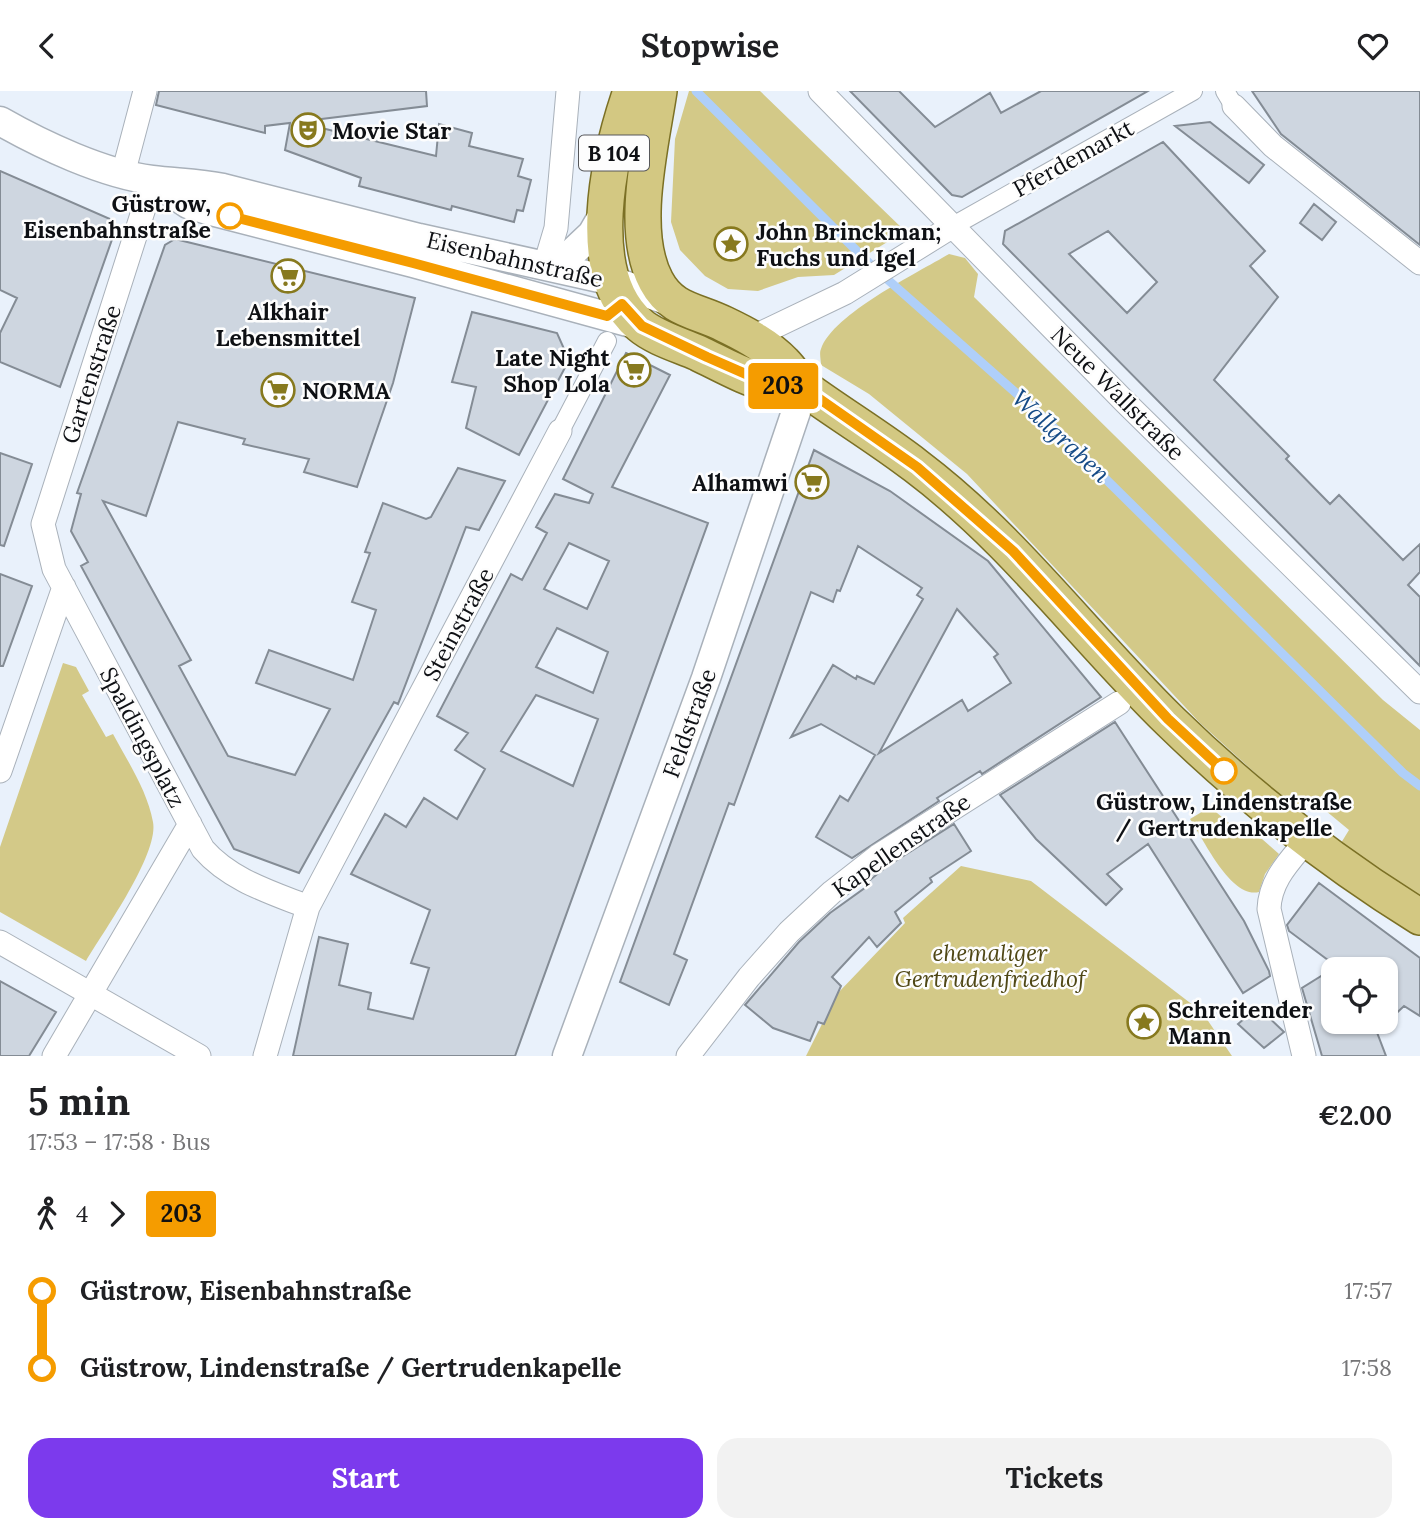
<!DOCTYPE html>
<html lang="en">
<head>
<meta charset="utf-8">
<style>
	:root { --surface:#fff; --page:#f2f2f2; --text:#202124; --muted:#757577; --accent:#7c3aed }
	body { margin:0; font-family:Lora,serif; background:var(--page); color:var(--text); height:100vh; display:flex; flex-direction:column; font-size:26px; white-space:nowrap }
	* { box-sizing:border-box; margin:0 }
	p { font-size:23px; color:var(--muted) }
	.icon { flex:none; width:38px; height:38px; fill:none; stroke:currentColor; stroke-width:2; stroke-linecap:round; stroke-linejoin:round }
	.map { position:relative; height:965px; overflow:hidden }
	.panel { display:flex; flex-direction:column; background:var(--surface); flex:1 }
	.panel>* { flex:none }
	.badge { padding:0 14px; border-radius:5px; font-size:24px; line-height:46px }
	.tools { position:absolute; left:1321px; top:866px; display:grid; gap:14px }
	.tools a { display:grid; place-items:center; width:77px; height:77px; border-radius:14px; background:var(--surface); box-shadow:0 2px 5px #0004; font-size:35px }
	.map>.badge { position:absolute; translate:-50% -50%; box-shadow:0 0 0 4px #fff }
	.legs { display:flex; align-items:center; gap:10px; height:77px; padding:0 28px; font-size:23px }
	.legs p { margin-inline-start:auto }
	.head { display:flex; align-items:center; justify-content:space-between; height:119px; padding:0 28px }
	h1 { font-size:38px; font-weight:700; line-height:52px }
	.button { display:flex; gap:14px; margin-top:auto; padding:14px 28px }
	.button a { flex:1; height:80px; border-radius:21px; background:var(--accent); color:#fff; font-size:28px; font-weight:700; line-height:80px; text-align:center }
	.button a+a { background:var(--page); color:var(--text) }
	ul { padding:0 28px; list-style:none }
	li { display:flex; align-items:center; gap:24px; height:77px; font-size:26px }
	li i { display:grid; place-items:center; width:10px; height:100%; margin:0 9px; background:currentColor }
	li i::after { content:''; width:18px; height:18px; margin:-9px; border:5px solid; border-radius:50%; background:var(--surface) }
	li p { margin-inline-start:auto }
	li:first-child i { background:linear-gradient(#0000 50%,currentColor 0) }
	li:last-child i { background:linear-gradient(currentColor 50%,#0000 0) }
	header { display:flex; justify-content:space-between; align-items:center; height:91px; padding:0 28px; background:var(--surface); font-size:32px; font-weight:700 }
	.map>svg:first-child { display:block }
	.green { fill:#d3c988 }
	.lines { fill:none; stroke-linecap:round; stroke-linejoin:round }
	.stream { stroke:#afcff9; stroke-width:9 }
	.building { fill:#ced6e0; stroke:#848c95; stroke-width:2; fill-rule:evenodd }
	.pedestrian-casing { stroke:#a9b1ba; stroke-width:20 }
	.minor-casing { stroke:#a9b1ba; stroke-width:25 }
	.tertiary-casing { stroke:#a9b1ba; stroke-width:31 }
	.primary-casing { stroke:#7b7025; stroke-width:38 }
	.pedestrian { stroke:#fff; stroke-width:18 }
	.minor { stroke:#fff; stroke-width:23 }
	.tertiary { stroke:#fff; stroke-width:28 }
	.primary { stroke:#d3c882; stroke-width:35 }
	.line-1-casing { stroke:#fff; stroke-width:16 }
	.line-1 { stroke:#f59c00; stroke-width:10 }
	.stop-1-dot { fill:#fff; stroke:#f59c00; stroke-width:3.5 }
	.labels { text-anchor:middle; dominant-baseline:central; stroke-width:5; stroke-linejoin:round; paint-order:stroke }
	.shield { fill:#fdfdfd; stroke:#56575a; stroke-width:2 }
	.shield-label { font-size:21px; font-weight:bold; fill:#0e1014 }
	.poi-label { font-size:23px; font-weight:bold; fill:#0e1014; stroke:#fdfdfd; text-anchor:start }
	.street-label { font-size:23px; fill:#0e1014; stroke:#fdfdfd }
	.stop-label { font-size:23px; font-weight:bold; fill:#0e1014; stroke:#fdfdfd; text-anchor:end }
	.park-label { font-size:23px; font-style:italic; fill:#4f4715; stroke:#fdfdfd }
	.water-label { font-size:24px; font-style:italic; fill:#144a86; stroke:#fdfdfd }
</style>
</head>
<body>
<header><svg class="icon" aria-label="back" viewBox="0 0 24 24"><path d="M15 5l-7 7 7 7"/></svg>Stopwise<svg class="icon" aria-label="heart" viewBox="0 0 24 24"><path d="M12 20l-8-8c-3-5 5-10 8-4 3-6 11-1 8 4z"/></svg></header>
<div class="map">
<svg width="1420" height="965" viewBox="0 0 1420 965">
	<rect width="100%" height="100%" fill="#e9f1fb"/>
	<!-- green -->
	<path class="green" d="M689 0H760L905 140 834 184 798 186 758 200 728 198 705 185 680 159 671 131 675 48Z
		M949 163 965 167 978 183 974 206 1383 609 1420 639V805L1341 752 1349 739 1308 705 1296 719 1200 632 967 383 869 303 821 274C821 269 819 262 821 258 833 223 917 182 949 163Z
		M63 572 76 576 89 600 82 604 106 646 113 643C128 671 147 699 153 731 159 763 104 840 86 870L0 821V756Z
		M1210 716 1242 743 1262 748 1279 763 1265 783 1259 801C1231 808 1204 749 1190 728Z
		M961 775 1031 790 1202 921 1232 965H806L837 903 905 832 903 827Z"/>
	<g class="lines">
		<!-- stream -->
		<path class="stream" d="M696 0 870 173 1041 324 1403 682 1420 695"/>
	</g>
	<!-- building -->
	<path class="building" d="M159 0H426L427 15 297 31 436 65 439 33 472 42 469 55 523 68 518 85 531 89 523 120 517 119 514 131 452 115 451 119 359 95 361 87 285 59 290 32 265 35V42L156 14Z
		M850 0H899L935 36 990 2 1001 22 1041 0H1148L962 106 952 104Z
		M1252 0H1420V154L1281 43Z
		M1210 31 1264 74 1249 92 1175 35Z
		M1163 51 1265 160 1250 175 1278 206 1214 289 1289 365 1286 368 1330 413 1339 404 1403 469 1420 453V481L1408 494 1420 506V575L1003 153 1005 140ZM1108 140 1157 191 1127 222 1069 163Z
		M0 80 110 128 115 140 60 296 0 271V242L17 207 0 199Z
		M1314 113 1336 131 1322 149 1300 132Z
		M175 148 415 207 393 292 357 396 304 381 309 368 243 353 245 348 178 331 146 425 103 410 191 569 179 575 228 665 295 684 330 618 256 592 269 559 353 589 376 519 352 511 370 462 365 461 383 412 426 428 431 426 458 377 505 390 479 439 466 436 398 613 394 611 299 782 234 758 81 475 88 471 71 440 81 403 77 402 165 154Z
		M472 221 557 242 569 269 519 364 466 337 476 296 452 291Z
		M626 262 670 284 612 396 708 432 515 965H293L319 846 348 853 339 894 371 902 368 918 413 928 429 877 411 872 430 819 351 783 385 723 406 736 424 707 457 728 485 678 455 659 468 642 437 625 511 483 522 489 547 442 536 436 555 403 589 412 593 403 563 388ZM569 452 609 470 587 518 544 498ZM557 537 608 561 593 602 536 576ZM536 604 598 628 573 695 501 660Z
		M814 359 890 400 988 470 1101 606 982 683 980 680 937 707 939 710 852 767 816 746 840 705 848 710 875 664 821 633 791 646 833 574 856 588 857 585 874 593 923 508 917 504 922 497 858 455 840 500 837 499 833 511 811 501 734 714 729 712 674 863 687 869 669 914 620 891ZM957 518 998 563 994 566 1011 592 968 620 962 609 879 662Z
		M0 362 32 373 4 455 0 454Z
		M0 483 32 495 3 575H0Z
		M1115 631 1244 830 1269 880 1270 885 1243 902 1148 753 1107 783 1122 798 1106 814 1036 748 1000 704Z
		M954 733 971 760 930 787 932 791 895 821 901 832 877 856 869 846 832 886 841 895 824 933 818 931 810 950 773 937 745 914 799 851 830 822 866 796 865 793 886 776Z
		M1319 792 1420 867V925L1404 915 1386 932V878H1340L1289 840 1287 834Z
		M1334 877V931H1373L1386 965H1322L1302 897Z
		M0 890 56 921 29 965H0Z
		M1258 916 1284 941 1264 957 1238 933Z"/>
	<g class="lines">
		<defs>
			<path id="pedestrian" d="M1225 0 1234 15
				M953 135 1193 0
				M560 340 607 250"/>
			<path id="minor" d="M820 0 1126 312 1420 601
				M1234 15 1273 55 1420 172
				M123 83 145 0
				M153 89 43 433 54 478 203 758C230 789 270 801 308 816
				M545 174 556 137 568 0
				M751 247 845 202 953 135
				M0 680 64 496
				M0 851 199 965
				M54 965 190 733
				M265 965 308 816 560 340
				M688 965 749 886 789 841 832 801 878 765 1119 612
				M1304 965 1269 818C1270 789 1289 771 1307 749"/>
			<path id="tertiary" d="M0 30C42 54 104 83 152 89 176 92 199 92 223 97L419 147 613 190 669 210
				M153 89 188 113 211 120 413 172 642 235
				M556 177 592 143 603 124
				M567 965 706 587 804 297"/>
			<path id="primary" d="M631 0C609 64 581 183 640 234 655 247 680 254 698 262 721 273 747 288 772 294 782 297 793 296 804 297
				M659 0C651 54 629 140 656 190 672 220 696 219 724 233 745 243 768 255 784 272 793 281 798 292 807 299 843 325 881 348 916 375 1013 448 1084 546 1170 630 1246 704 1330 770 1420 826"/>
		</defs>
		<!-- pedestrian casing -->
		<use href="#pedestrian" class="pedestrian-casing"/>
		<!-- minor casing -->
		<use href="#minor" class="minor-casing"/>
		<!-- tertiary casing -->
		<use href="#tertiary" class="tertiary-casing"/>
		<!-- primary casing -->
		<use href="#primary" class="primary-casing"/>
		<!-- pedestrian -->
		<use href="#pedestrian" class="pedestrian"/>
		<!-- minor -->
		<use href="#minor" class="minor"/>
		<!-- tertiary -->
		<use href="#tertiary" class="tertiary"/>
		<!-- primary -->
		<use href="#primary" class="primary"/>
	</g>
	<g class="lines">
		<defs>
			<path id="line-1" d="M230 125 413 172 607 225 622 213 642 235 707 266 771 294 804 297 917 376 1013 460 1168 628 1224 680"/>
		</defs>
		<!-- line-1 casing -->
		<use href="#line-1" class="line-1-casing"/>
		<!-- line-1 -->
		<use href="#line-1" class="line-1"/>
	</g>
	<!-- icons -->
	<defs>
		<symbol id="theatre-ring" viewBox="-11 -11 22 22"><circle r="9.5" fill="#fdfdfd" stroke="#87791e" stroke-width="1.5"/><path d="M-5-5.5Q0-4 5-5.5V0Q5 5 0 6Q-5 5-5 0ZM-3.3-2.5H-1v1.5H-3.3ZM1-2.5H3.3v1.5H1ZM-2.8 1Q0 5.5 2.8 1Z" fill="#87791e"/></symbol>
		<symbol id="sight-ring" viewBox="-11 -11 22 22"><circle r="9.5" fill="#fdfdfd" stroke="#87791e" stroke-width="1.5"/><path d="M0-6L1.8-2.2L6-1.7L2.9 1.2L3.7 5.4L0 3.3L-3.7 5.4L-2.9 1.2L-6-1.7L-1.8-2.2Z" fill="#87791e"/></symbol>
		<symbol id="supermarket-ring" viewBox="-11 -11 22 22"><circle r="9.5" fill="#fdfdfd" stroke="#87791e" stroke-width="1.5"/><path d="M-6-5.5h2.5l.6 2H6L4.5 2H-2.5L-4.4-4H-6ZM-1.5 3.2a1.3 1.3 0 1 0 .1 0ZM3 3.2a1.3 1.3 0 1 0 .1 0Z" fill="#87791e"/></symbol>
	</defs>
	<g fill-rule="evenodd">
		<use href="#theatre-ring" x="289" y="20" width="38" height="38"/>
		<use href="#sight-ring" x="712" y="134" width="38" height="38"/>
		<use href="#supermarket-ring" x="269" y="166" width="38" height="38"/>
		<use href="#supermarket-ring" x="615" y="260" width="38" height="38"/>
		<use href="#supermarket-ring" x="259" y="280" width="38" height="38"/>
		<use href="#supermarket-ring" x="793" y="372" width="38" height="38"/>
		<use href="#sight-ring" x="1125" y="912" width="38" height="38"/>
	</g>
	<!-- markers -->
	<g class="stop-1-dot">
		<circle cx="230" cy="125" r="12"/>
		<circle cx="1224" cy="680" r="12"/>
	</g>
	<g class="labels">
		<!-- shield labels -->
		<rect class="shield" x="579" y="44.5" width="70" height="35" rx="5"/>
		<g class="shield-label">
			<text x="614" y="62">B 104</text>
		</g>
		<!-- poi labels -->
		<g class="poi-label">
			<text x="332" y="39">Movie Star</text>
			<text x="756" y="140">John Brinckman;<tspan x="756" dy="26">Fuchs und Igel</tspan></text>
			<text x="288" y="220" text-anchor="middle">Alkhair<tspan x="288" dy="26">Lebensmittel</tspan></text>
			<text x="610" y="266" text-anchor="end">Late Night<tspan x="610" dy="26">Shop Lola</tspan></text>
			<text x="302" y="299">NORMA</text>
			<text x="788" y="391" text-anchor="end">Alhamwi</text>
			<text x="1168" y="918">Schreitender<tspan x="1168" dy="26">Mann</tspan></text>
		</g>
		<!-- street labels -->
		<g class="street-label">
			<text transform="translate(1073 67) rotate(-29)">Pferdemarkt</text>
			<text transform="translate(515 168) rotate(13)">Eisenbahnstraße</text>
			<text transform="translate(91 283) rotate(-72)">Gartenstraße</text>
			<text transform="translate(1118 302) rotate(45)">Neue Wallstraße</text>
			<text transform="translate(458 533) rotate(-62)">Steinstraße</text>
			<text transform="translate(689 632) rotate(-70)">Feldstraße</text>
			<text transform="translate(143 646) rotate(62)">Spaldingsplatz</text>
			<text transform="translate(901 754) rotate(-35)">Kapellenstraße</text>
		</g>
		<!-- stop labels -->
		<g class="stop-label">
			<text x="211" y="112">Güstrow,<tspan x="211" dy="26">Eisenbahnstraße</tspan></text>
			<text x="1224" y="710" text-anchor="middle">Güstrow, Lindenstraße<tspan x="1224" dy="26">/ Gertrudenkapelle</tspan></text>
		</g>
		<!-- park labels -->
		<g class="park-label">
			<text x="990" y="861">ehemaliger<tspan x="990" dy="26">Gertrudenfriedhof</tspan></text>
		</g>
		<!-- water labels -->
		<g class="water-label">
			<text transform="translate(1061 345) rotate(43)">Wallgraben</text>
		</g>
	</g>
</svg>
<div class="tools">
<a><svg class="icon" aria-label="locate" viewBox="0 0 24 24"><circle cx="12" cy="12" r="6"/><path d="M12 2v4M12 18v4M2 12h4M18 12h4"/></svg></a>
</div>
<b class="badge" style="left:783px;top:295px;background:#f59c00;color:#111">203</b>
</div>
<section class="panel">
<div class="head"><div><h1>5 min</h1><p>17:53 – 17:58 · Bus</p></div><b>€2.00</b></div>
<div class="legs"><svg class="icon" aria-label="walk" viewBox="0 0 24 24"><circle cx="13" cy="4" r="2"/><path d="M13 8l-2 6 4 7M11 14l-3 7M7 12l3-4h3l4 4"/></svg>4<svg class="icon" aria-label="forward" viewBox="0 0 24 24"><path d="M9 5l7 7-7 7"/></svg><b class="badge" style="background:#f59c00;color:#111">203</b></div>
<ul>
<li><i style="color:#f59c00"></i><b>Güstrow, Eisenbahnstraße</b><p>17:57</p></li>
<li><i style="color:#f59c00"></i><b>Güstrow, Lindenstraße / Gertrudenkapelle</b><p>17:58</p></li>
</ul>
<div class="button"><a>Start</a><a>Tickets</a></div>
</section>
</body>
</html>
